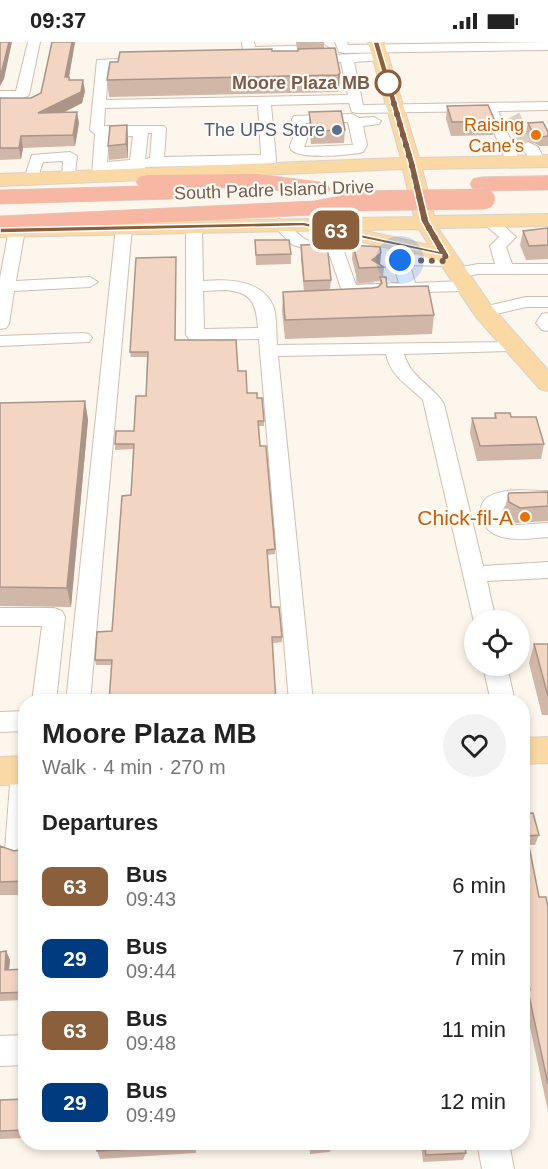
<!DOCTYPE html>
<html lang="en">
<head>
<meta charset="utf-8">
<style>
	:root { --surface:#fff; --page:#f2f2f2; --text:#222; --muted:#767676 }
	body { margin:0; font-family:Helvetica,sans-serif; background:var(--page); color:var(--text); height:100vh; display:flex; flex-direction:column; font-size:22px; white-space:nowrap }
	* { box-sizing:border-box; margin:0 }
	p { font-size:20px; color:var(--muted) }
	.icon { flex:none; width:33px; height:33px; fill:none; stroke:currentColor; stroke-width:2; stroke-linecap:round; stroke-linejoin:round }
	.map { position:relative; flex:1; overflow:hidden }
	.details { position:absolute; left:18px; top:652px; width:512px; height:456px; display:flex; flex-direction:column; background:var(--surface); border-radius:24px; box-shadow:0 3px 9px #0003 }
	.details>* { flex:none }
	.badge { padding:0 12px; border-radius:9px; font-size:21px; line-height:39px }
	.buttons { position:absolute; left:464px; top:568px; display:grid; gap:12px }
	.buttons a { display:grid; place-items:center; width:66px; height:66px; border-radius:50%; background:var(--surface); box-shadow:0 3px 9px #0003; font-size:30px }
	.you { position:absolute; width:30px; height:30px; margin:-15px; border:4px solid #fff; border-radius:50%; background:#1a73e8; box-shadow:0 0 0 9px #1a73e833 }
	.map>.badge { position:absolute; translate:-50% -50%; box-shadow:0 0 0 3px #fff }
	h2 { padding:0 24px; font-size:22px; line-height:54px }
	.round { display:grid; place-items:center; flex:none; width:63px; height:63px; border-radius:32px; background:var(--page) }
	.overview { display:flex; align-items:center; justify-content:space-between; height:102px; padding:0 24px }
	h1 { font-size:28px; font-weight:700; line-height:45px }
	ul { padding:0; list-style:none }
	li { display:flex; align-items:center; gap:18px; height:72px; padding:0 24px }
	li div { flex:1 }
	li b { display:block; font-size:22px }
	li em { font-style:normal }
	li .badge { min-width:66px; font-weight:700; text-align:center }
	.status { display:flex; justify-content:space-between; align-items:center; height:42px; padding:0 30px; background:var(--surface); direction:ltr }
	.status svg { height:16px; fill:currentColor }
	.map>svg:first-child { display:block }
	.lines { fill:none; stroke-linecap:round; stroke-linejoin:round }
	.minor-tunnel-far1 { stroke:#dcd0c4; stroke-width:14; stroke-dasharray:14 7; stroke-linecap:butt }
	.minor-tunnel { stroke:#dcd0c4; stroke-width:18; stroke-dasharray:18 9; stroke-linecap:butt }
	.minor-casing { stroke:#d1beb0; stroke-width:2 }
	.major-casing { stroke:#dad1cd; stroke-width:2 }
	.highway-casing { stroke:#dad1cd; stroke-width:1 }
	.minor { fill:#fff; fill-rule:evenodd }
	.major { fill:#fbd9a5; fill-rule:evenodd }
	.highway { fill:#f7b7a3; fill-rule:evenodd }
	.highway-bridge-casing { stroke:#dad1cd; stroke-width:21; stroke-linecap:butt }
	.highway-bridge { stroke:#f7b7a3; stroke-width:20 }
	.wall { fill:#d1b7a8 }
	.shaded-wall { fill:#aa9588 }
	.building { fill:#f3d5c3; stroke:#aa9588; stroke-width:1.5 }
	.line { fill:#8b5e3c; stroke:#fff; stroke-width:1.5 }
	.walk { stroke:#7a5c4d; stroke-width:6; stroke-dasharray:0 10.8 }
	.stop-dot { fill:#fff; stroke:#8b5e3c; stroke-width:3 }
	.service-dot { fill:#5c6f8a; stroke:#fffaf3; stroke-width:2 }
	.food-dot { fill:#e8710a; stroke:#fffaf3; stroke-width:2 }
	.labels { text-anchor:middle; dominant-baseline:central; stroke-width:4.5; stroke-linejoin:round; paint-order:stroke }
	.far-stop-label { font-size:18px; font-weight:bold; fill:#7a5c4d; stroke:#fffaf3; text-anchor:end }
	.far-food-label { font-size:18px; fill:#c56008; stroke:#fffaf3; text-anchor:end }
	.far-service-label { font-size:18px; fill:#4e5e75; stroke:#fffaf3; text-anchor:end }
	.far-street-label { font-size:18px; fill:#7a5c4d; stroke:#fffaf3 }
	.food-label { font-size:21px; fill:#c56008; stroke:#fffaf3; text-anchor:end }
</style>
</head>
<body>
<div class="status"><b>09:37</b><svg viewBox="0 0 49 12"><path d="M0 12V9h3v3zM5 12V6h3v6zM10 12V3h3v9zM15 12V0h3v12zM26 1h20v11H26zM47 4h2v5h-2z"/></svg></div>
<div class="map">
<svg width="548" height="1127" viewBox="0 0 548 1127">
	<rect width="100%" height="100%" fill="#fdf6ec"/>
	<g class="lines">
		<!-- minor-tunnel-far1 -->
		<path class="minor-tunnel-far1" d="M513 74 528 104"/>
		<!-- minor-tunnel -->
		<path class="minor-tunnel" d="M356 242 383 241"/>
		<defs>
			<path id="minor" d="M28 0H40L29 53 22 57H0V49H16Z
				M242 0H254L255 5 324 3 330 7 324 11 249 13 243 9Z
				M335 0H347L348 3 548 0V8L343 11 339 10Z
				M381 11 387 15 385 18 354 20 363 63 548 60V68L498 69 520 119 513 123 506 119 485 69 357 71 352 70 349 61 271 63 276 117 274 130H264L261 122 145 125 146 133 139 137 134 136 131 127 107 129 104 138 99 139 92 135 95 92 90 88 97 18 140 16 146 20 140 24 108 25 106 58 348 53 341 20 308 21 302 17 304 14ZM258 63 261 113 164 115 166 87 164 84H104L105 66ZM148 91H152L150 116 145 117ZM133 94 130 118 107 120 109 95Z
				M352 72 359 76 374 75 381 79 379 82 363 84 367 103 363 110C352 113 292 119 290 105 290 101 292 100 293 96 295 90 293 83 292 77L294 74ZM348 80 353 103 304 105 308 94 306 81Z
				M528 100 538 105 545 119 543 122H533L521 104Z
				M70 110 77 114 74 139H64L62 136 63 119 43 120 36 140 31 141 24 137 32 113Z
				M489 174 495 176 516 195 506 205 512 222H548V232H478L457 236 451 235 449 231 451 227 478 222H495L490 204 499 195 481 179Z
				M279 177C289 180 296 192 305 197 317 204 330 204 343 207L356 243 399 241 392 218C398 210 450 211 456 219L448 224 410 223 415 241 464 239 472 244 464 249 346 252 341 246 330 214 293 203 271 182Z
				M194 179 202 184 203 239C228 237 263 237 274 266 277 277 276 292 277 303L519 300 522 304 519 308 513 309 404 312C410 335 432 343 444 362L483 524 548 520V536L487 539 496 579 474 580 423 358C407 342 391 335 386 312L278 314 313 660H289L259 297 195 298 189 297 186 293V184ZM225 248C252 250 256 261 258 286L204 287 203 249Z
				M124 180 132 185 90 660H66L116 185Z
				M17 183 25 188 16 239 90 235 98 240 90 245 14 249 9 282 6 286 0 287V236L9 188Z
				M526 255H548V265H526L484 275 478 274 475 270 478 266Z
				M548 271V289L542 288 536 281 542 272Z
				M83 291 89 292 92 296 89 300 0 304V294Z
				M548 449V463L505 464 502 469 504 477 516 483 548 481V495C526 497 484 504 481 471 480 465 483 458 488 455 504 445 530 449 548 449Z
				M0 566H54L62 569 65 575 56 660H32L42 584H0Z
				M483 624H507L515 660H491Z
				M26 669V689L0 690V670Z
				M24 718 26 819 18 820 8 816 5 808 11 729 15 721Z
				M26 993V1023L0 1024V994Z
				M477 1101H509L514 1127H482Z"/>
			<path id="major" d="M368 0H384L419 116 548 113V125L422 127 434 174 548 172V184L438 186 492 265 548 328V349L540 347 476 275 438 218 342 195 339 191 341 188 0 195V183L414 175 403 127 0 144V132L401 116ZM419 187 429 203 361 188Z
				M548 695V721L522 722V696Z
				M26 714V742L0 743V715Z"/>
			<path id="highway" d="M258 132 319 140 327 142 330 147 327 152 319 154 258 146H180L183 150 180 155 172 157 0 162V148L139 144 136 140 139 135 147 133Z
				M548 134V148L481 149 473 147 470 142 473 137 481 135Z
				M351 152 359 154 362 159 359 164 314 173 0 188V174L314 159Z"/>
		</defs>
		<!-- minor casing -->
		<use href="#minor" class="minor-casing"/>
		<!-- major casing -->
		<use href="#major" class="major-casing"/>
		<!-- highway casing -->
		<use href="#highway" class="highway-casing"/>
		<!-- minor -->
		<use href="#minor" class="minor"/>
		<!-- major -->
		<use href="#major" class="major"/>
		<!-- highway -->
		<use href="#highway" class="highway"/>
		<defs>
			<path id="highway-bridge" d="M351 159 485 157"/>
		</defs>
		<!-- highway-bridge casing -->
		<use href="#highway-bridge" class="highway-bridge-casing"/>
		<!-- highway-bridge -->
		<use href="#highway-bridge" class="highway-bridge"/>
	</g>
	<!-- wall -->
	<path class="wall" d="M52 0H75L69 35 70 38 85 49 82 61 65 70 79 81 75 104 23 106 21 117 0 118V56H31L41 51Z
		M278 0H324V6H335L339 48 337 50 109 55 107 38 272 9H298V8L297 7 296 0Z
		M447 64 495 79 493 93 451 94 446 77Z
		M309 70 345 88 344 101 311 102 309 83Z
		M528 81 548 90V104H540L530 99 526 90Z
		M127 83 128 97V116L109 118 108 104Z
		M548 186V217L526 218 520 203 523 189Z
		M255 198 291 212V222L256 223Z
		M301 203 331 238 330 248 378 245 379 244 380 239 358 241 352 217 353 203 384 225 383 235 387 245 434 273 432 292 285 297 282 269 283 250 304 249 301 217Z
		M175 298 238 329 247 351 257 356 264 379V384H259L260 404 275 507V512L267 513 271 565 282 595V600L112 623H96L95 618 112 589 131 453 133 407 115 408V402L134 389 146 354 147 315H131L130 310Z
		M85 359 88 378 71 565 0 564V361Z
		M495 371 511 375 544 402 541 417 477 419 470 391 472 376H494Z
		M548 450V479L516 481 506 475 504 469 508 454Z
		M534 602H548V673H542L529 621Z
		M522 772 539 793 535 803H529L539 855 548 865V1069L524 957 526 954 522 933Z
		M26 803V853H0V804L14 809 23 807Z
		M6 909 10 918 9 928 26 927V958L0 959V910Z
		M26 1057V1096L0 1097V1058Z
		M98 1101H196V1111L100 1117 97 1109Z
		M234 1101H248L234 1102Z
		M309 1101H331L330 1110 310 1112Z
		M421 1101H464L466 1111 463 1118 423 1120Z"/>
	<!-- shaded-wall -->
	<path class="shaded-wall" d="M9 0H12L4 37 0 44V32Z
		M72 0H75L67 46 65 35Z
		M340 31 339 48 337 50 338 33Z
		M83 38 85 49 82 61 40 82 38 71Z
		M77 70 79 81 75 104 73 93Z
		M127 83 128 97V116L126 102Z
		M21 94 23 106 21 117 19 106Z
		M381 211 380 225 372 218Z
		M85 359 88 378 71 565 67 546Z
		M6 909 10 918 8 936 5 928Z"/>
	<!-- building -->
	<path class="building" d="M0 0H9L2 28 0 32Z
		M52 0H72L65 35H69V38H83L81 50 38 71 77 70 73 93 21 94 19 106H0V56H31L41 51Z
		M335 6 340 31 338 33 107 38 110 20H118L120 10 272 7V9H298V7Z
		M488 63 495 79 452 80 447 64Z
		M341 69 345 88 312 89 309 70Z
		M543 80 548 90V94L542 95 532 89 528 81Z
		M127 83 126 102 108 104 110 84Z
		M548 186V203L529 204 523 189Z
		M255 198H289L291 212 256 213Z
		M327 202 331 238 304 239 301 203Z
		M353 203 380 205 381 211 372 218 384 225 359 226Z
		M176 215 175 298H236L238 329H246L247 351H257V356H262L264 379H258L260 404H266L275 507 267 508 271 565H279L282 595H272L276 660H109L112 618H95L97 590 112 589 122 454 131 453 134 402H115L116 389H134L136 354H146L148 310H130L136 216Z
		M380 235H386L387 245 428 244 434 273 285 278 283 250 372 246 378 245 382 241Z
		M85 359 67 546 0 545V361Z
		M495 371H510L511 375H536L544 402 480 404 472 376H496Z
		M548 450V464L520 466 509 460 508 454 509 451Z
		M534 602H548V654Z
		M533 771 539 793 527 794 539 855H546L548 865V1042L528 949 530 948 522 905V772Z
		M24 803H26V839L0 840V804L14 809 23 807Z
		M6 909 5 928 26 927V950L0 951V910Z
		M26 1057V1088L0 1089V1058Z
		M98 1101H195V1104L97 1109Z
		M310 1101H331V1103L310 1105Z
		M424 1101H464L466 1111 426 1113Z"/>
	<!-- line -->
	<path class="line" d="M373 0H379L415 121 429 179 449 213 447 214 303 184 0 191V186L303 180 438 209 421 179 408 121Z"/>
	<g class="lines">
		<!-- walk -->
		<path class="walk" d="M388 41 411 121 425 179 448 219 400 218"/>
	</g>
	<!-- markers -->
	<circle class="stop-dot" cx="388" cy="41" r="12"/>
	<circle class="service-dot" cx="337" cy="88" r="6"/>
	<g class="food-dot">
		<circle cx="536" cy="93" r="6"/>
		<circle cx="525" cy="475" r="6"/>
	</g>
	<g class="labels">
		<!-- far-stop labels -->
		<g class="far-stop-label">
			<text x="370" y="41">Moore Plaza MB</text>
		</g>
		<!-- far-food labels -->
		<g class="far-food-label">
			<text x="524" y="83">Raising<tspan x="524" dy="21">Cane's</tspan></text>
		</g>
		<!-- far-service labels -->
		<g class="far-service-label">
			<text x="325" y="88">The UPS Store</text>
		</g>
		<!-- far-street labels -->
		<g class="far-street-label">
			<text transform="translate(274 148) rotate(-2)">South Padre Island Drive</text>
		</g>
		<!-- food labels -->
		<g class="food-label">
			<text x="513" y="475">Chick-fil-A</text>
		</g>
	</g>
</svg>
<div class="buttons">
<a><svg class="icon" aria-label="locate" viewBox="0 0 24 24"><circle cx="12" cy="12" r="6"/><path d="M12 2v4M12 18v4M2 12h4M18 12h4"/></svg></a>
</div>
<div class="you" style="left:400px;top:218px"></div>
<b class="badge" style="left:336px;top:188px;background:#8b5e3c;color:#fff">63</b>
<section class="details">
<div class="overview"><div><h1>Moore Plaza MB</h1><p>Walk · 4 min · 270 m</p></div><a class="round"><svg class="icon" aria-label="heart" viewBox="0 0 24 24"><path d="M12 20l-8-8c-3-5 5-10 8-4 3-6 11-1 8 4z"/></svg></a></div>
<h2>Departures</h2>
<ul>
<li><span class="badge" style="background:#8b5e3c;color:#fff">63</span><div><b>Bus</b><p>09:43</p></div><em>6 min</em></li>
<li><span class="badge" style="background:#003b80;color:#fff">29</span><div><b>Bus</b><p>09:44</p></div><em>7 min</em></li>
<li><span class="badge" style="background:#8b5e3c;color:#fff">63</span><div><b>Bus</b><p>09:48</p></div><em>11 min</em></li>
<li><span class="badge" style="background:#003b80;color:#fff">29</span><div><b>Bus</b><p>09:49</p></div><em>12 min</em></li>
</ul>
</section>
</div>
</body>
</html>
